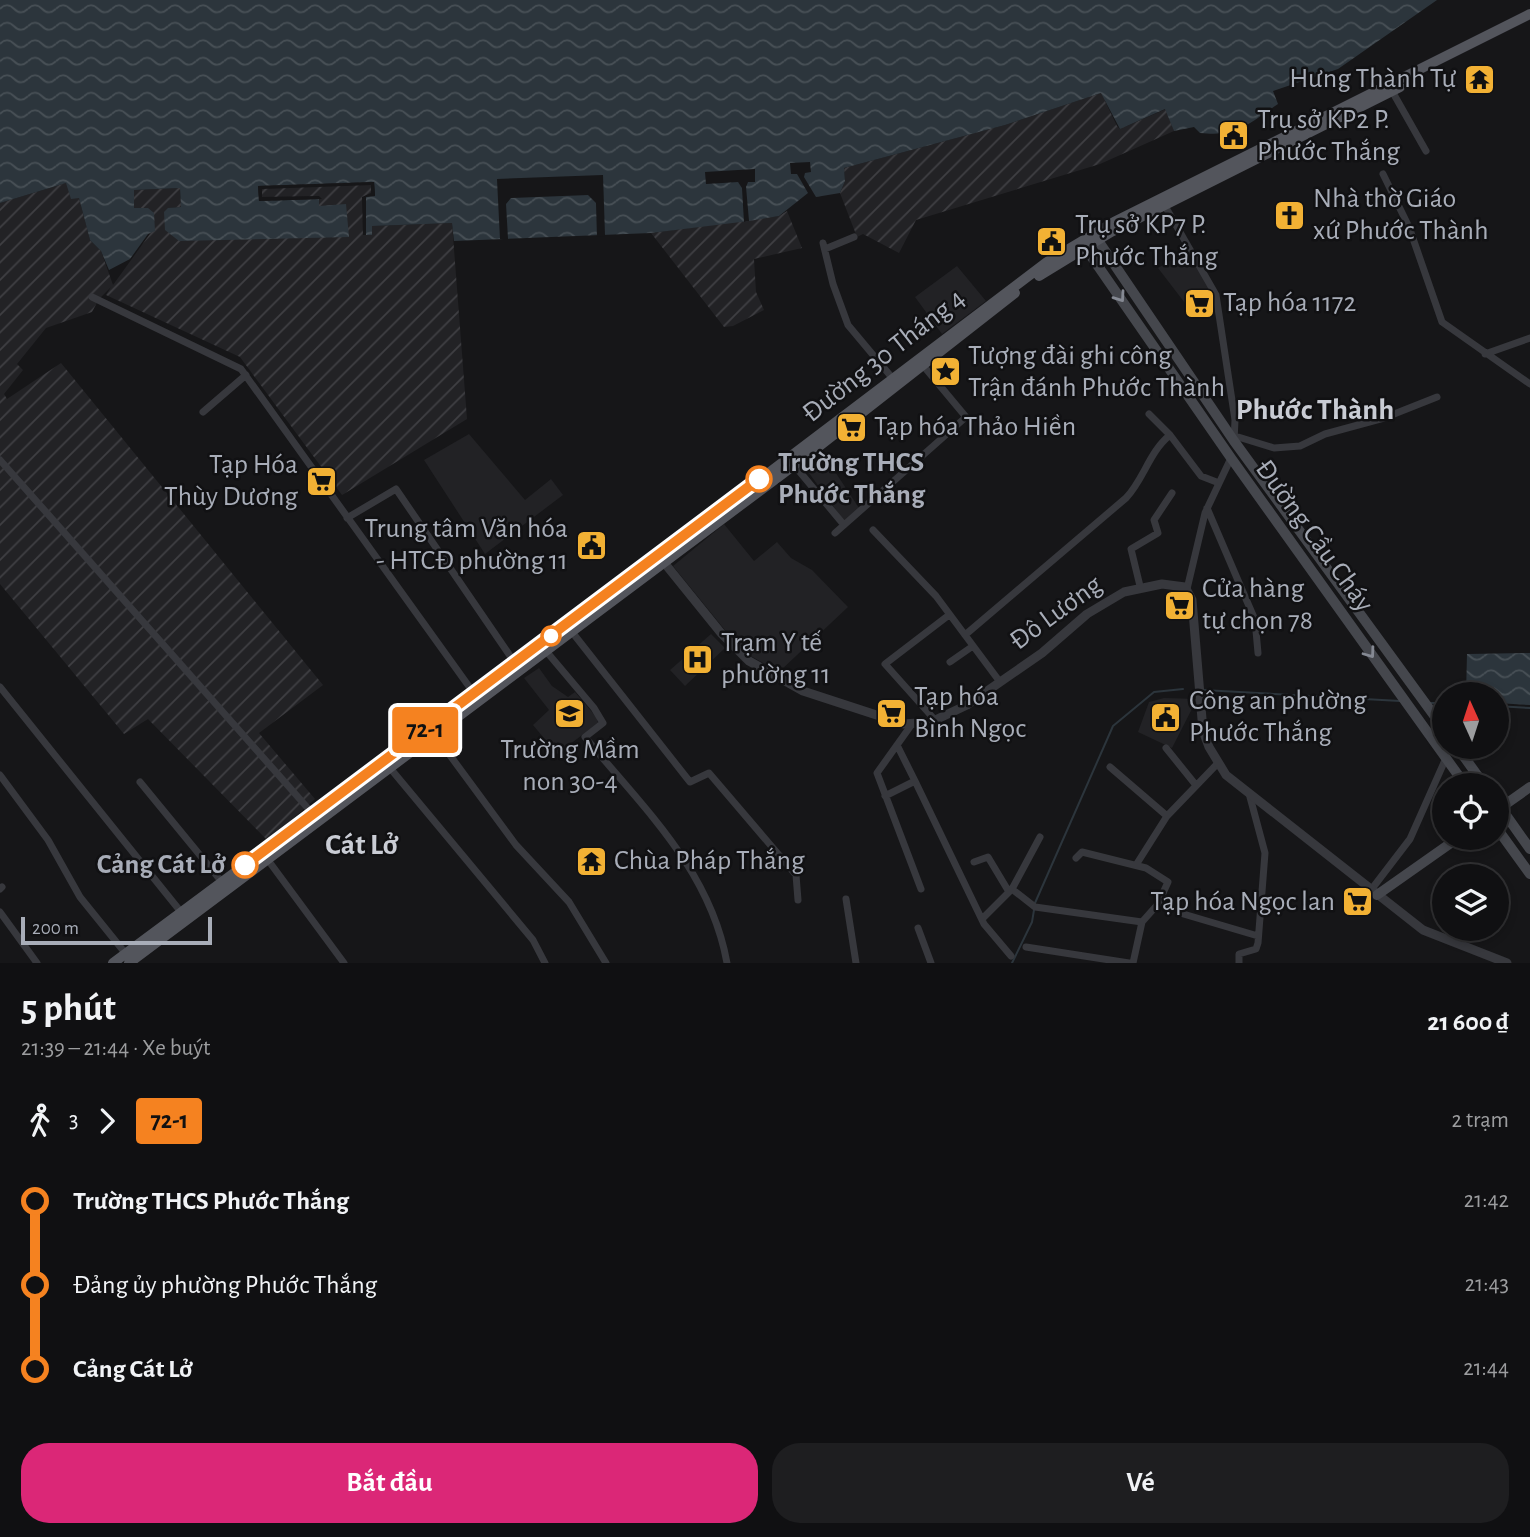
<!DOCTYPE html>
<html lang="vi">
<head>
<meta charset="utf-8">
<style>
	:root { --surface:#101012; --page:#1e1e20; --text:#f1f3f6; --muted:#9c9d9f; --line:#303032; --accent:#db2777 }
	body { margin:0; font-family:"Alegreya Sans",sans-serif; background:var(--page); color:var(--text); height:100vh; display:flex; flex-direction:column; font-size:26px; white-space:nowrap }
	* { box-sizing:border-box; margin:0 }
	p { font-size:23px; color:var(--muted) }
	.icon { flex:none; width:38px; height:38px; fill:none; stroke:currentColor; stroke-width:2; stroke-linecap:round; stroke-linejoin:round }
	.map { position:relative; height:963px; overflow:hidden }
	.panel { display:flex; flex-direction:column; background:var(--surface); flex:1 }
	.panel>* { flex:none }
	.badge { padding:0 14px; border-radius:5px; font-size:24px; line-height:46px }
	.needle { width:46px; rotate:357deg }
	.fabs { position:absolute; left:1432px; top:682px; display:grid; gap:14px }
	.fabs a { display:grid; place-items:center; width:77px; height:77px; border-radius:50%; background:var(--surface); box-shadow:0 4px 10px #0003,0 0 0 2px var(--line); font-size:35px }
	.scale { position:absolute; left:21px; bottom:18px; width:191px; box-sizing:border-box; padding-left:7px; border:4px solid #a8adb8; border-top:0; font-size:19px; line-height:24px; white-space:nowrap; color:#a8adb8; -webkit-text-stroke:5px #111113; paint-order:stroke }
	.map>.badge { position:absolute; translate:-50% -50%; box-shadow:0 0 0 4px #fff }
	.legs { display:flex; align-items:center; gap:10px; height:77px; padding:0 21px; font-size:23px }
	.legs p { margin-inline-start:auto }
	.head { display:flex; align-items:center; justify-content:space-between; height:119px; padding:0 21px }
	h1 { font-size:38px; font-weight:700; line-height:52px }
	.primary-button { display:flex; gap:14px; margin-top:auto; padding:14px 21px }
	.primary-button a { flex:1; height:80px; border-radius:28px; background:var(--accent); color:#fff; font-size:28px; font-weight:700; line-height:80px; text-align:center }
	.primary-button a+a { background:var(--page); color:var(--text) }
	ul { padding:0 21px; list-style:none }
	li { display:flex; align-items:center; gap:24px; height:84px; font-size:26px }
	li i { display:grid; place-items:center; width:10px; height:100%; margin:0 9px; background:currentColor }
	li i::after { content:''; width:18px; height:18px; margin:-9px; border:5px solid; border-radius:50%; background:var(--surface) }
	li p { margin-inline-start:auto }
	li:first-child i { background:linear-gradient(#0000 50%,currentColor 0) }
	li:last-child i { background:linear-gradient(currentColor 50%,#0000 0) }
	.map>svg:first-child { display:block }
	.built { fill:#222225 }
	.industrial { fill:url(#industrial-furrows) }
	.water { fill:url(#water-waves) }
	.pier { fill:#161618 }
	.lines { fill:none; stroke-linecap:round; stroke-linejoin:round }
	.stream { stroke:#2c353c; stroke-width:2 }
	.minor { stroke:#37383d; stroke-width:7 }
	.tertiary { stroke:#37383d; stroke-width:9 }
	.secondary { stroke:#45474d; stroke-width:10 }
	.primary { stroke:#53555c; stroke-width:10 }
	.oneway { stroke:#858993 }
	.line-1-casing { stroke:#fff; stroke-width:16 }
	.line-1 { stroke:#f58220; stroke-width:10 }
	.stop-1-dot { fill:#fff; stroke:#f58220; stroke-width:3.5 }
	.labels { text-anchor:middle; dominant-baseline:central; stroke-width:5; stroke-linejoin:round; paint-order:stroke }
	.poi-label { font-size:28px; fill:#a8adb8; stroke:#111113; text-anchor:start }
	.street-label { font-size:28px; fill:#a8adb8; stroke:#111113 }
	.stop-label { font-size:28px; font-weight:bold; fill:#a8adb8; stroke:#111113; text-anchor:start }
	.neighbourhood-label { font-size:30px; font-weight:bold; fill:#c9ccd4; stroke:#111113 }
</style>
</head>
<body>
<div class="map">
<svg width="1530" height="963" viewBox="0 0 1530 963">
	<defs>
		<pattern id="industrial-furrows" width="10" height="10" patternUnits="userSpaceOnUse" patternTransform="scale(1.75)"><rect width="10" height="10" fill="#222225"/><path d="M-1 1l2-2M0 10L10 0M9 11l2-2" fill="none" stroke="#3f3f43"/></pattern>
		<pattern id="water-waves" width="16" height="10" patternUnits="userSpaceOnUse" patternTransform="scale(1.75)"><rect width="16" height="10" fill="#2c353c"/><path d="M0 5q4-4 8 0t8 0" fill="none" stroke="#485056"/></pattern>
	</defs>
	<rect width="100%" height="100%" fill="#161618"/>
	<!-- built -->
	<path class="built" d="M1187 251 1217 295 1191 311 1158 268Z
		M957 266 986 301 942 334 915 297Z
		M469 434 525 500 551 479 563 495 485 554 424 460Z
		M824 455 859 508 844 521 806 469Z
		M724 524 754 561 777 542 791 558 812 570 848 607 779 672 742 651 673 566Z
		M711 634 725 648 685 686 670 670Z
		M539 668 552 686 568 697 575 692 597 718 598 723 557 754 533 725 549 710 524 678Z
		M1164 698 1197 699 1172 748 1138 732 1149 702Z"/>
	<!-- industrial -->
	<path class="industrial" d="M1149 77 1105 101 1117 126 1120 129 1166 109 1174 131 1100 164 916 220 899 253 863 234 857 237 840 193 845 181 844 168 1005 125Z
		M374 182 372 226 452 223 467 419 342 495 240 357 106 295 111 287 99 299 92 312 46 328 17 364 23 370 4 394 7 399 61 363 323 685 259 733 315 799 268 841 148 719 124 734 0 584V203L66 183 79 198 90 240 101 251 113 285 152 231 134 209V190L180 188 181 207 169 208 319 206 318 199 259 201 258 186Z
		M787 211 802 248 754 259 756 292 764 310 733 326 724 327 651 233 779 216Z"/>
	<!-- water -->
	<path class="water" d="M0 0H1437L1338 69 1273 91 1278 104C1248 124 1239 137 1200 133L1194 127 1174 131 1165 109 1120 129 1101 93 1005 125 844 168 845 181 840 193 816 197 804 177 805 173 811 172 810 162 790 163 791 174H797L808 193 779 216 749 221 651 233 454 241 452 223 372 226V235H366L365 197 375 195 374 182 258 186 259 201 319 199V206L346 204 349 237 179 241 165 230 164 212 168 208 181 207 180 188 134 190V208H148L154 213 155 231 148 234 130 259 109 270 101 251 90 240 79 198 71 199 66 183 0 203Z
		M1530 653V705L1496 703V695H1466L1467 654Z"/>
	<!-- pier -->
	<path class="pier" d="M755 169V182H748L746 187 749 221 744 222 742 188 738 182 706 184 705 172Z
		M603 175 605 236 597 237 596 203 588 195 511 198 506 204 508 239H500L497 179Z
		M374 182 375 196 366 197V235H363L362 197 371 193V185L262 189V197L319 196 322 199 259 201 258 186Z"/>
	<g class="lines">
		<!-- stream -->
		<path class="stream" d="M1203 690 1400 701
			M1430 703H1444
			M1496 706 1530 708
			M1035 903 1113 726 1154 692 1183 689
			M1012 963 1032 922 1034 910"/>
		<!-- minor -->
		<path class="minor" d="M1392 91 1426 151
			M1383 174 1409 227 1442 322 1530 384
			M1165 206 1216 295 1235 420 1234 441
			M823 243 833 284 848 325 894 380
			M825 249 854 237
			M92 297 241 369 473 692
			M1485 354 1530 338
			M203 412 246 375
			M1149 414 1170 435
			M1235 436 1274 448 1300 446 1325 434 1384 418 1437 397
			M0 460 313 814
			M794 465 844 525
			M1207 508 1255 620 1258 653
			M347 518 396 489 515 663
			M873 530 936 596 1000 682
			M835 533 966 417 921 363
			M1140 586 1131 549 1158 533 1154 520 1172 493
			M1187 589 1205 513 1231 458
			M572 632 690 782 709 773 796 875 798 900
			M965 635 1126 498C1144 479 1149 452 1170 435L1201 476 1219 483
			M546 651 594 708 603 723 585 737C643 808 710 869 727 963
			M950 662 973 646
			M0 687 181 912
			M935 720 885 664 949 615
			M912 724 877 773 921 889
			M435 735 516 845 569 902 606 963
			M897 745 915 781
			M1166 748 1195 784
			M1110 767 1167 816
			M390 768 533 940 545 963
			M0 775 48 840 80 897 126 954
			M140 782 222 882
			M885 796 915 781 984 924 1011 956
			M265 856 344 963
			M1076 858 1082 852 1146 868 1168 882 1158 904 1142 922 1133 963
			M974 862 988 857 1009 892
			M1136 865 1167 816 1218 763
			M0 889 2 887
			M1012 889 1035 907 1142 922
			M1371 890 1410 839 1446 758
			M846 899 856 963
			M0 912 37 963
			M1180 913 1258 936
			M982 919 1012 889 1040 837
			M918 928 931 963
			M1026 947 1129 963
			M1239 963V954L1256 949 1258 943 1265 853 1250 797"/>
		<!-- tertiary -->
		<path class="tertiary" d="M662 560 721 633 749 661 803 691 904 724 931 722 967 705 1042 653 1087 614 1124 592 1162 584 1185 587 1192 600 1203 731 1209 747 1226 775 1423 930 1507 963"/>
		<!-- secondary -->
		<path class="secondary" d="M1095 236 1234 441 1444 729
			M1082 243 1231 458 1466 786
			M1457 747 1485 786
			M1496 801 1530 849
			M1496 811 1530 787
			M1496 827 1530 874
			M1377 895 1458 838"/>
		<!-- primary -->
		<path class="primary" d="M1039 276 1111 232 1400 87
			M113 963 605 597 1047 262 1114 222 1530 14
			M129 963 813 451 1015 293"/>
	</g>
	<!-- one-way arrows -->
	<defs><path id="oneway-chevron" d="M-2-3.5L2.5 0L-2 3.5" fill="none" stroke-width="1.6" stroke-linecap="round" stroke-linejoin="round" transform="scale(1.75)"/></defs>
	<g class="oneway">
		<use href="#oneway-chevron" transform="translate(1120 297) rotate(55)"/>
		<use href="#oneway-chevron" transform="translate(1370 653) rotate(54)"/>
	</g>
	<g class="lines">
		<defs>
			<path id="line-1" d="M245 865 759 479"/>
		</defs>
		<!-- line-1 casing -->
		<use href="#line-1" class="line-1-casing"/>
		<!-- line-1 -->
		<use href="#line-1" class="line-1"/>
	</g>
	<!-- icons -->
	<defs>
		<symbol id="temple-square" viewBox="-11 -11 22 22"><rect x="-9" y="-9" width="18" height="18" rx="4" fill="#f2b134" stroke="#111113"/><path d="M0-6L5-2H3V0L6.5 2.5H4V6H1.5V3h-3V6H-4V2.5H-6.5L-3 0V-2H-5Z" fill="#111"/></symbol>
		<symbol id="civic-square" viewBox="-11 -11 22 22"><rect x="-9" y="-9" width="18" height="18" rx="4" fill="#f2b134" stroke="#111113"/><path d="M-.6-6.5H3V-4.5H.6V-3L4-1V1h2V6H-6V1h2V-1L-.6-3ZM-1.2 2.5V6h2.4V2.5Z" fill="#111"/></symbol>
		<symbol id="church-square" viewBox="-11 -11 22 22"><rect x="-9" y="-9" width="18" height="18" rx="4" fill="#f2b134" stroke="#111113"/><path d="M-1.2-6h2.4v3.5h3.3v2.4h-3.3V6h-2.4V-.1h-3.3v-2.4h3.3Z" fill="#111"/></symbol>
		<symbol id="supermarket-square" viewBox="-11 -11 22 22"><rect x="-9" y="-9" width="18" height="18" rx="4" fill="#f2b134" stroke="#111113"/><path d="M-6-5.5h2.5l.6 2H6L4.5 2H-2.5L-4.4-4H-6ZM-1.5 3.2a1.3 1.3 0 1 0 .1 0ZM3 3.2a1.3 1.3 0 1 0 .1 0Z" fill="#111"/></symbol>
		<symbol id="sight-square" viewBox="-11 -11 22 22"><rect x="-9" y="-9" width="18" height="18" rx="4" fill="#f2b134" stroke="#111113"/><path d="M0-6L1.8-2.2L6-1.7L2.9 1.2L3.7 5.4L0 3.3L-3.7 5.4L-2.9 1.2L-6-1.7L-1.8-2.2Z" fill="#111"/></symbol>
		<symbol id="hospital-square" viewBox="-11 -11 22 22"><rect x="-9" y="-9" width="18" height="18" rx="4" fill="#f2b134" stroke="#111113"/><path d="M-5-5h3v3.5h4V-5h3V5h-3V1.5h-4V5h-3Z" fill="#111"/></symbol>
		<symbol id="school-square" viewBox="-11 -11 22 22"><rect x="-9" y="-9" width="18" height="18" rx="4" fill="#f2b134" stroke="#111113"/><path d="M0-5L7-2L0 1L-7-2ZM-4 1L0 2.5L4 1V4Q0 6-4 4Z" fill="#111"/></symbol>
	</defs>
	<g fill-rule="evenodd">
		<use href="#temple-square" x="1462" y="62" width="35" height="35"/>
		<use href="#civic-square" x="1216" y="118" width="35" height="35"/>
		<use href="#church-square" x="1272" y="198" width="35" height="35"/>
		<use href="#civic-square" x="1034" y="224" width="35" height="35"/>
		<use href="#supermarket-square" x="1182" y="286" width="35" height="35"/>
		<use href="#sight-square" x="928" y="354" width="35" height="35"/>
		<use href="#supermarket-square" x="834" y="410" width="35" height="35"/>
		<use href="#supermarket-square" x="304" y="464" width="35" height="35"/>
		<use href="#civic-square" x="574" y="528" width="35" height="35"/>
		<use href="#supermarket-square" x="1162" y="588" width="35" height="35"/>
		<use href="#hospital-square" x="680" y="642" width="35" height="35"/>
		<use href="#school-square" x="552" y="696" width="35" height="35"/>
		<use href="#supermarket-square" x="874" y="696" width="35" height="35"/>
		<use href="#civic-square" x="1148" y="700" width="35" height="35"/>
		<use href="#temple-square" x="574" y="844" width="35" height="35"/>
		<use href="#supermarket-square" x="1340" y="884" width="35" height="35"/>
	</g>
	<!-- markers -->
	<g class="stop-1-dot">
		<circle cx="759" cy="479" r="12"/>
		<circle cx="551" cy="636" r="9"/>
		<circle cx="245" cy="865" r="12"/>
	</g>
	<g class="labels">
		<!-- poi labels -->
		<g class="poi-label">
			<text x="1456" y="79" text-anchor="end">Hưng Thành Tự</text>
			<text x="1257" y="120">Trụ sở KP2 P.<tspan x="1257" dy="32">Phước Thắng</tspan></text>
			<text x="1313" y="199">Nhà thờ Giáo<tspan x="1313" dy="32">xứ Phước Thành</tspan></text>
			<text x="1075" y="225">Trụ sở KP7 P.<tspan x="1075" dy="32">Phước Thắng</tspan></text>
			<text x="1223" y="303">Tạp hóa 1172</text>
			<text x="968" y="356">Tượng đài ghi công<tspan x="968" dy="32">Trận đánh Phước Thành</tspan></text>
			<text x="874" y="427">Tạp hóa Thảo Hiền</text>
			<text x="298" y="465" text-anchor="end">Tạp Hóa<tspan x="298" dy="32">Thùy Dương</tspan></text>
			<text x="568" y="529" text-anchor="end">Trung tâm Văn hóa<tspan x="568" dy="32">- HTCĐ phường 11</tspan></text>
			<text x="1202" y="589">Cửa hàng<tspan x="1202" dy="32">tự chọn 78</tspan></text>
			<text x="721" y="643">Trạm Y tế<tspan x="721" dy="32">phường 11</tspan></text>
			<text x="914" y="697">Tạp hóa<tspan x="914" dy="32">Bình Ngọc</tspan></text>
			<text x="1189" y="701">Công an phường<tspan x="1189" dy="32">Phước Thắng</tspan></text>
			<text x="570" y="750" text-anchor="middle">Trường Mầm<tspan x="570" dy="32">non 30-4</tspan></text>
			<text x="614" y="861">Chùa Pháp Thắng</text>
			<text x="1335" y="902" text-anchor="end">Tạp hóa Ngọc lan</text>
		</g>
		<!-- street labels -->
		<g class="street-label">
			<text transform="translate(884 356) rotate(-38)">Đường 30 Tháng 4</text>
			<text transform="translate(1314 536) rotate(54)">Đường Cầu Cháy</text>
			<text transform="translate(1056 613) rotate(-36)">Đô Lương</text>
		</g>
		<!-- stop labels -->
		<g class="stop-label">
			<text x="778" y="463">Trường THCS<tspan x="778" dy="32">Phước Thắng</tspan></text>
			<text x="226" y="865" text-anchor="end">Cảng Cát Lở</text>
		</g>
		<!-- neighbourhood labels -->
		<g class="neighbourhood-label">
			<text x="1315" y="410">Phước Thành</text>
			<text x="362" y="845">Cát Lở</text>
		</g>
	</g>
</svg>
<div class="fabs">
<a><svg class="needle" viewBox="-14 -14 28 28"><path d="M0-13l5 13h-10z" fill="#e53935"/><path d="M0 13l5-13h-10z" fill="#9c9d9f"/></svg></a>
<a><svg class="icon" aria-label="locate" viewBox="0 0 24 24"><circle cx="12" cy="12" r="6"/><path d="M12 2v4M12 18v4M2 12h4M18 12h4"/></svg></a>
<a><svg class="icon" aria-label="layers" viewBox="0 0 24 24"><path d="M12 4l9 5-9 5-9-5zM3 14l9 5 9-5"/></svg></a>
</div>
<div class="scale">200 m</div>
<b class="badge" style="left:425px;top:730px;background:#f58220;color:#111">72-1</b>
</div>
<section class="panel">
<div class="head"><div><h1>5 phút</h1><p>21:39 – 21:44 · Xe buýt</p></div><b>21 600 ₫</b></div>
<div class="legs"><svg class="icon" aria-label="walk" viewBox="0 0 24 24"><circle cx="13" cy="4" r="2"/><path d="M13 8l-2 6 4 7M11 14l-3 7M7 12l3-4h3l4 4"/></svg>3<svg class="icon" aria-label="forward" viewBox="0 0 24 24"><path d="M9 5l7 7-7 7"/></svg><b class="badge" style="background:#f58220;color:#111">72-1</b><p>2 trạm</p></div>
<ul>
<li><i style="color:#f58220"></i><b>Trường THCS Phước Thắng</b><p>21:42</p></li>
<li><i style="color:#f58220"></i><span>Đảng ủy phường Phước Thắng</span><p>21:43</p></li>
<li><i style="color:#f58220"></i><b>Cảng Cát Lở</b><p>21:44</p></li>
</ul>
<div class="primary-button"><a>Bắt đầu</a><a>Vé</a></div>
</section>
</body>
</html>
